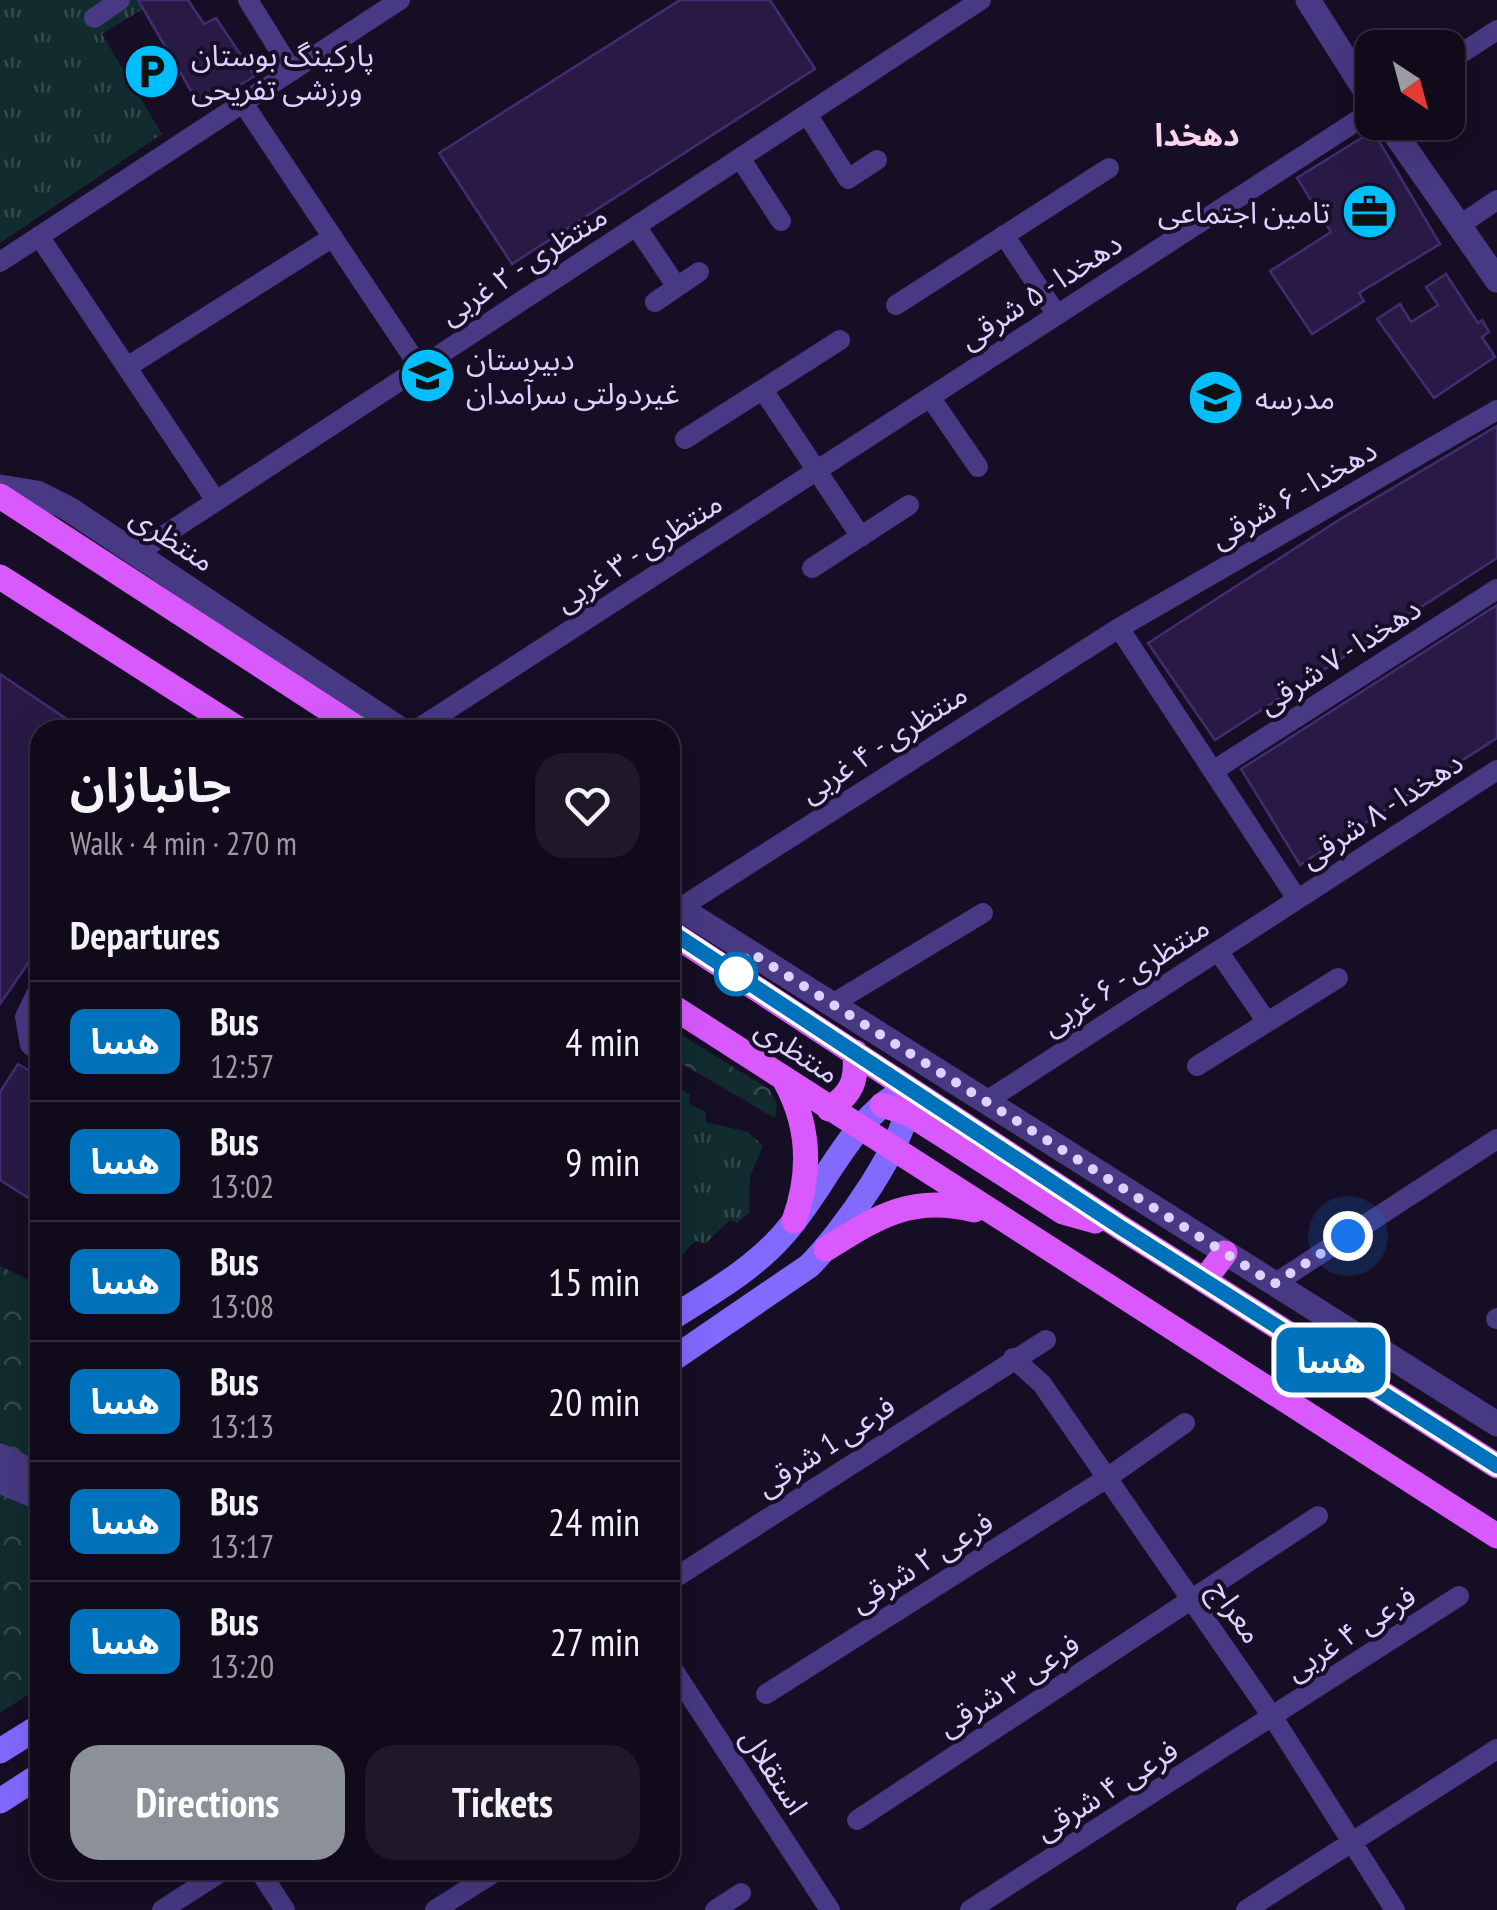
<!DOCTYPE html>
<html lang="en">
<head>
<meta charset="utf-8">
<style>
	:root { --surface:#100a1b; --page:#1e1828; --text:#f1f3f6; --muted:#9c9aa3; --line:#302b3a; --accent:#8c9099 }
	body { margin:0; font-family:"PT Sans Narrow","Noto Sans Arabic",sans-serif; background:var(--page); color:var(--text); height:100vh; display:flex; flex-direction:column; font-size:38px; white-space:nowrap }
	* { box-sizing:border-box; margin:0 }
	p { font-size:32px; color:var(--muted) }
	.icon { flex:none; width:55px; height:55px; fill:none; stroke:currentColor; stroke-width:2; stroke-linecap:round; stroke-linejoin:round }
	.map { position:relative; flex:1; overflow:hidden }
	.details { position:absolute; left:30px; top:720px; width:650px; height:1160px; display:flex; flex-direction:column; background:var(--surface); border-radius:30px; box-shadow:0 10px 40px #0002,0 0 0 2px var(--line) }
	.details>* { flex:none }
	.badge { padding:0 20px; border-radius:15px; font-size:35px; line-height:65px }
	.needle { width:65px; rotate:144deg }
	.fabs { position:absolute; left:1355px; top:30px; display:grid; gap:20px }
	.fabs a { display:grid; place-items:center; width:110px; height:110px; border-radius:20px; background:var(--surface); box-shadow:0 10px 40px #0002,0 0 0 2px var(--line); font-size:50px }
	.you { position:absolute; width:50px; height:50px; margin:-25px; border:8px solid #fff; border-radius:50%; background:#1a73e8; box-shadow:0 0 0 15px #1a73e833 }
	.map>.badge { position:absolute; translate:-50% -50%; box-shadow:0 0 0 5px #fff }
	h2 { padding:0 40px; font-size:38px; line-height:90px }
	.round { display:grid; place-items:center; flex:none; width:105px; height:105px; border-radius:30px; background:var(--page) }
	.overview { display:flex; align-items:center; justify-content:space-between; height:170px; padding:0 40px }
	h1 { font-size:48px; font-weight:700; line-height:75px }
	.action { display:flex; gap:20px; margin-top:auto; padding:20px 40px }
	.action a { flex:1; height:115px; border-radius:30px; background:var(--accent); color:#fff; font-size:40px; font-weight:700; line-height:115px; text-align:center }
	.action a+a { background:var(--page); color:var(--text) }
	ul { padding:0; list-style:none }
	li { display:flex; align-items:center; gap:30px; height:120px; padding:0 40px; border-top:2px solid var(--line) }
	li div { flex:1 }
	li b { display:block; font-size:38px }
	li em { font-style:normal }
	li .badge { min-width:110px; font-weight:700; text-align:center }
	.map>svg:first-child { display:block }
	.forest { fill:url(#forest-crowns) }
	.park { fill:url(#park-tufts) }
	.building { fill:#291a45; stroke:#442c71; stroke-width:2.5 }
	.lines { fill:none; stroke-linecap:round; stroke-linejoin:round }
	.minor { stroke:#473983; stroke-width:20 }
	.tertiary { stroke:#473983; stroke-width:25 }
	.secondary { stroke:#8269ff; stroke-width:25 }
	.primary { stroke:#d959ff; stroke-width:25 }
	.line-casing { stroke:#fff; stroke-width:22 }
	.line { stroke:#0072bc; stroke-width:15 }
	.walk { stroke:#ddd1ff; stroke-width:10; stroke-dasharray:0 18 }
	.stop-dot { fill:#fff; stroke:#0072bc; stroke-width:5 }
	.labels { text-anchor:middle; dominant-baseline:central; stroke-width:8; stroke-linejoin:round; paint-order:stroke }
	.poi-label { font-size:30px; fill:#ddd1ff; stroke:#150e24; text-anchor:start }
	.street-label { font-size:30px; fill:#ddd1ff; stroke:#150e24 }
	.neighbourhood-label { font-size:32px; font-weight:bold; fill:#ffd3e9; stroke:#150e24 }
</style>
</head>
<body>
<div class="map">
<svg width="1497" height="1910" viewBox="0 0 1497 1910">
	<defs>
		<pattern id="forest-crowns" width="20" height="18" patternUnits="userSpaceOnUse" patternTransform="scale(2.5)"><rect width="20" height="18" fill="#112b2e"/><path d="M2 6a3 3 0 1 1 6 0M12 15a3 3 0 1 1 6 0" fill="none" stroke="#33494d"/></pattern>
		<pattern id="park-tufts" width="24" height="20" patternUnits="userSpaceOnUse" patternTransform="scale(2.5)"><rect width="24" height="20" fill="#112b2e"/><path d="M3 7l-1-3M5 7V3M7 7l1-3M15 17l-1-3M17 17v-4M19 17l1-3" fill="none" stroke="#33494d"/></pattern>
	</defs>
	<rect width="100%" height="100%" fill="#150e24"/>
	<!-- forest -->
	<path class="forest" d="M670 1028 769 1089 777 1104 775 1118 670 1057Z
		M0 1266 40 1285V1467L0 1448Z
		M0 1492 40 1512V1687L0 1713Z"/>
	<!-- park -->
	<path class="park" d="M0 0H137L143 9 102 34 162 134 0 243Z
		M675 1086 690 1095 689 1104 706 1112V1122L748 1132 763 1146 750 1176 749 1213 737 1223 730 1220 705 1244 696 1241C685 1249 682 1258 670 1265V1088Z"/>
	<!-- building -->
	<path class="building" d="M138 0H188L204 24 216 18 255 76 201 108Z
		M680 0H770L815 69 512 264 439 153Z
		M1363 137 1379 141 1440 244 1359 293 1364 301 1312 334 1270 271 1331 232 1297 178Z
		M1446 274 1478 323 1482 320 1489 332 1482 337 1495 357 1434 398 1377 319 1400 304 1411 322 1438 305 1426 287Z
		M1497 426V558L1215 740 1148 643 1342 518Z
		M1497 605V738L1300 865 1241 769Z
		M0 674 83 730H40V946L0 1004Z
		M18 1064 40 1077V1183L30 1199 0 1180V1092Z"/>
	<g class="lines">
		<!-- minor -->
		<path class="minor" d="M248 0 292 71
			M94 18 120 0
			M1448 62 1497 30
			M243 103 420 368
			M807 114 848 179 877 160
			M740 158 781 221
			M1460 225 1497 200
			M636 226 677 287
			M1004 235 1057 315
			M39 236 216 501
			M0 262 400 0
			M655 302 699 272
			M896 305 1109 168
			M127 367 333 237
			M763 390 861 537
			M930 397 978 467
			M685 439 840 340
			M137 553 981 0
			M812 568 909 505
			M1119 628 1297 899
			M416 730 1372 111
			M1213 771 1497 589
			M680 908 1119 628 1497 410
			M1218 951 1267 1022
			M40 986 25 1017 30 1045 40 1052
			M832 1004 983 913
			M1197 1066 1338 978
			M985 1102 1497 770
			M1274 1284 1497 1139
			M1496 1319 1497 1318
			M1013 1358 1042 1384 1274 1719 1395 1910
			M670 1581 1046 1340
			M670 1665 830 1910
			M766 1694 1107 1478 1185 1423
			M857 1820 1318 1516
			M259 1870 285 1910
			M162 1910 224 1870
			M435 1910 498 1870
			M715 1910 741 1893
			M970 1910 1459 1596
			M1246 1910 1497 1749"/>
		<!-- tertiary -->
		<path class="tertiary" d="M1308 0 1372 101
			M1387 122 1497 280
			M0 487 37 493 69 509 401 730
			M670 902 1497 1424
			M0 1456 40 1476
			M0 1481 40 1498"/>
		<!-- secondary -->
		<path class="secondary" d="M670 1319C709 1294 751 1271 782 1236 824 1190 845 1127 899 1093
			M670 1361 809 1266C842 1233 908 1141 910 1095
			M0 1751 40 1726
			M0 1801 40 1775"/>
		<!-- primary -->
		<path class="primary" d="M0 496 360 730
			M0 577 240 730
			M670 932 1120 1227 1497 1466
			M670 1005 1497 1536
			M785 1081C810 1126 811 1174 794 1221
			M882 1105 908 1113 1063 1212 1095 1221
			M829 1109C853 1093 857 1080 855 1052
			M826 1249C877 1217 912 1194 974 1210
			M1205 1279 1225 1253"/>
	</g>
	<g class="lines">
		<defs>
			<path id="line" d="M670 931 1120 1227 1497 1466"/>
		</defs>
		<!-- line casing -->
		<use href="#line" class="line-casing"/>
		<!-- line -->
		<use href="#line" class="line"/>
		<!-- walk -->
		<path class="walk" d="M736 974 750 952 1274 1284 1348 1236"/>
	</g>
	<!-- icons -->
	<defs>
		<symbol id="parking-disc" viewBox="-11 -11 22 22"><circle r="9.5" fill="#00befc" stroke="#150e24"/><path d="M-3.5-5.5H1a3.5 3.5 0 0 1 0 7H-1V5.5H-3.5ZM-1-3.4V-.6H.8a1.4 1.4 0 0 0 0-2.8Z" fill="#111"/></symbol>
		<symbol id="office-disc" viewBox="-11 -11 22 22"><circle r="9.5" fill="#00befc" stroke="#150e24"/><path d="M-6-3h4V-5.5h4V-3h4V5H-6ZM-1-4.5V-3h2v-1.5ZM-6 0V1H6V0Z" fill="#111"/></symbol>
		<symbol id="school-disc" viewBox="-11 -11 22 22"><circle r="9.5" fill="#00befc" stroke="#150e24"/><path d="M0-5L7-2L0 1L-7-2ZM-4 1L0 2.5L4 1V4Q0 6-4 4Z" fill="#111"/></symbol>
	</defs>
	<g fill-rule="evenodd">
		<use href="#parking-disc" x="120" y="40" width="63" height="63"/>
		<use href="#office-disc" x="1338" y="180" width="63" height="63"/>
		<use href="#school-disc" x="396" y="344" width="63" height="63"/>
		<use href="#school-disc" x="1184" y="366" width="63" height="63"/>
	</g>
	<!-- markers -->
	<circle class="stop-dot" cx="736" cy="974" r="20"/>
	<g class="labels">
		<!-- poi labels -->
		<g class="poi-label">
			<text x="191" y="54">پارکینگ بوستان<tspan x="191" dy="34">ورزشی تفریحی</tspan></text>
			<text x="1330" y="211" text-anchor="end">تامین اجتماعی</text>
			<text x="466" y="358">دبیرستان<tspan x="466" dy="34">غیردولتی سرآمدان</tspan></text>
			<text x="1255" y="397">مدرسه</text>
		</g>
		<!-- street labels -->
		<g class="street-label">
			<text transform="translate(523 264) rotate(-33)">منتظری - ۲ غربی</text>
			<text transform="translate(1040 290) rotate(-33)">دهخدا - ۵ شرقی</text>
			<text transform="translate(1293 493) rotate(-30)">دهخدا - ۶ شرقی</text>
			<text transform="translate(173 538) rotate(33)">منتظری</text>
			<text transform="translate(638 551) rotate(-33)">منتظری - ۳ غربی</text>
			<text transform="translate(1339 655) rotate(-33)">دهخدا - ۷ شرقی</text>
			<text transform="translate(883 742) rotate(-33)">منتظری - ۴ غربی</text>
			<text transform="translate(1381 809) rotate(-33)">دهخدا - ۸ شرقی</text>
			<text transform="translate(1125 975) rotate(-33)">منتظری - ۶ غربی</text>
			<text transform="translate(798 1050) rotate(33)">منتظری</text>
			<text transform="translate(825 1445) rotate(-33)">فرعی 1 شرقی</text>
			<text transform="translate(921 1561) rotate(-32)">فرعی ۲ شرقی</text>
			<text transform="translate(1237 1611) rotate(56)">معراج</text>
			<text transform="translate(1350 1632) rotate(-33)">فرعی ۴ غربی</text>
			<text transform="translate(1008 1684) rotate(-33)">فرعی ۳ شرقی</text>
			<text transform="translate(775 1771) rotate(57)">استقلال</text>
			<text transform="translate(1106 1789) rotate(-32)">فرعی ۴ شرقی</text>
		</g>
		<!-- neighbourhood labels -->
		<g class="neighbourhood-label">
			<text x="1197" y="134">دهخدا</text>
		</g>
	</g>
</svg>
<div class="fabs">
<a><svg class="needle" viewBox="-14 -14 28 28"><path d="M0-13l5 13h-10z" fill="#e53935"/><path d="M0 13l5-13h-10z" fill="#9c9aa3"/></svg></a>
</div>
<div class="you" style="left:1348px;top:1236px"></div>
<b class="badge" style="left:1331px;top:1360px;background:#0072bc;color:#fff">هسا</b>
<section class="details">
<div class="overview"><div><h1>جانبازان</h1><p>Walk · 4 min · 270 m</p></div><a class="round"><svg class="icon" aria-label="heart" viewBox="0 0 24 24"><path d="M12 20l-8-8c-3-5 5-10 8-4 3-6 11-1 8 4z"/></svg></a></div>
<h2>Departures</h2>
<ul>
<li><span class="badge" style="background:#0072bc;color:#fff">هسا</span><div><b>Bus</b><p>12:57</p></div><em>4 min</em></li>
<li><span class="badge" style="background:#0072bc;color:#fff">هسا</span><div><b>Bus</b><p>13:02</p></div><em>9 min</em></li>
<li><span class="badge" style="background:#0072bc;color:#fff">هسا</span><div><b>Bus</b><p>13:08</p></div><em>15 min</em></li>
<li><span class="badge" style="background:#0072bc;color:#fff">هسا</span><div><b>Bus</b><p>13:13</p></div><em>20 min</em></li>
<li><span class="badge" style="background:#0072bc;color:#fff">هسا</span><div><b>Bus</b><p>13:17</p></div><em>24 min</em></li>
<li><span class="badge" style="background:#0072bc;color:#fff">هسا</span><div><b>Bus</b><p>13:20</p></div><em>27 min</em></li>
</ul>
<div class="action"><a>Directions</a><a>Tickets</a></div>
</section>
</div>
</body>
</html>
